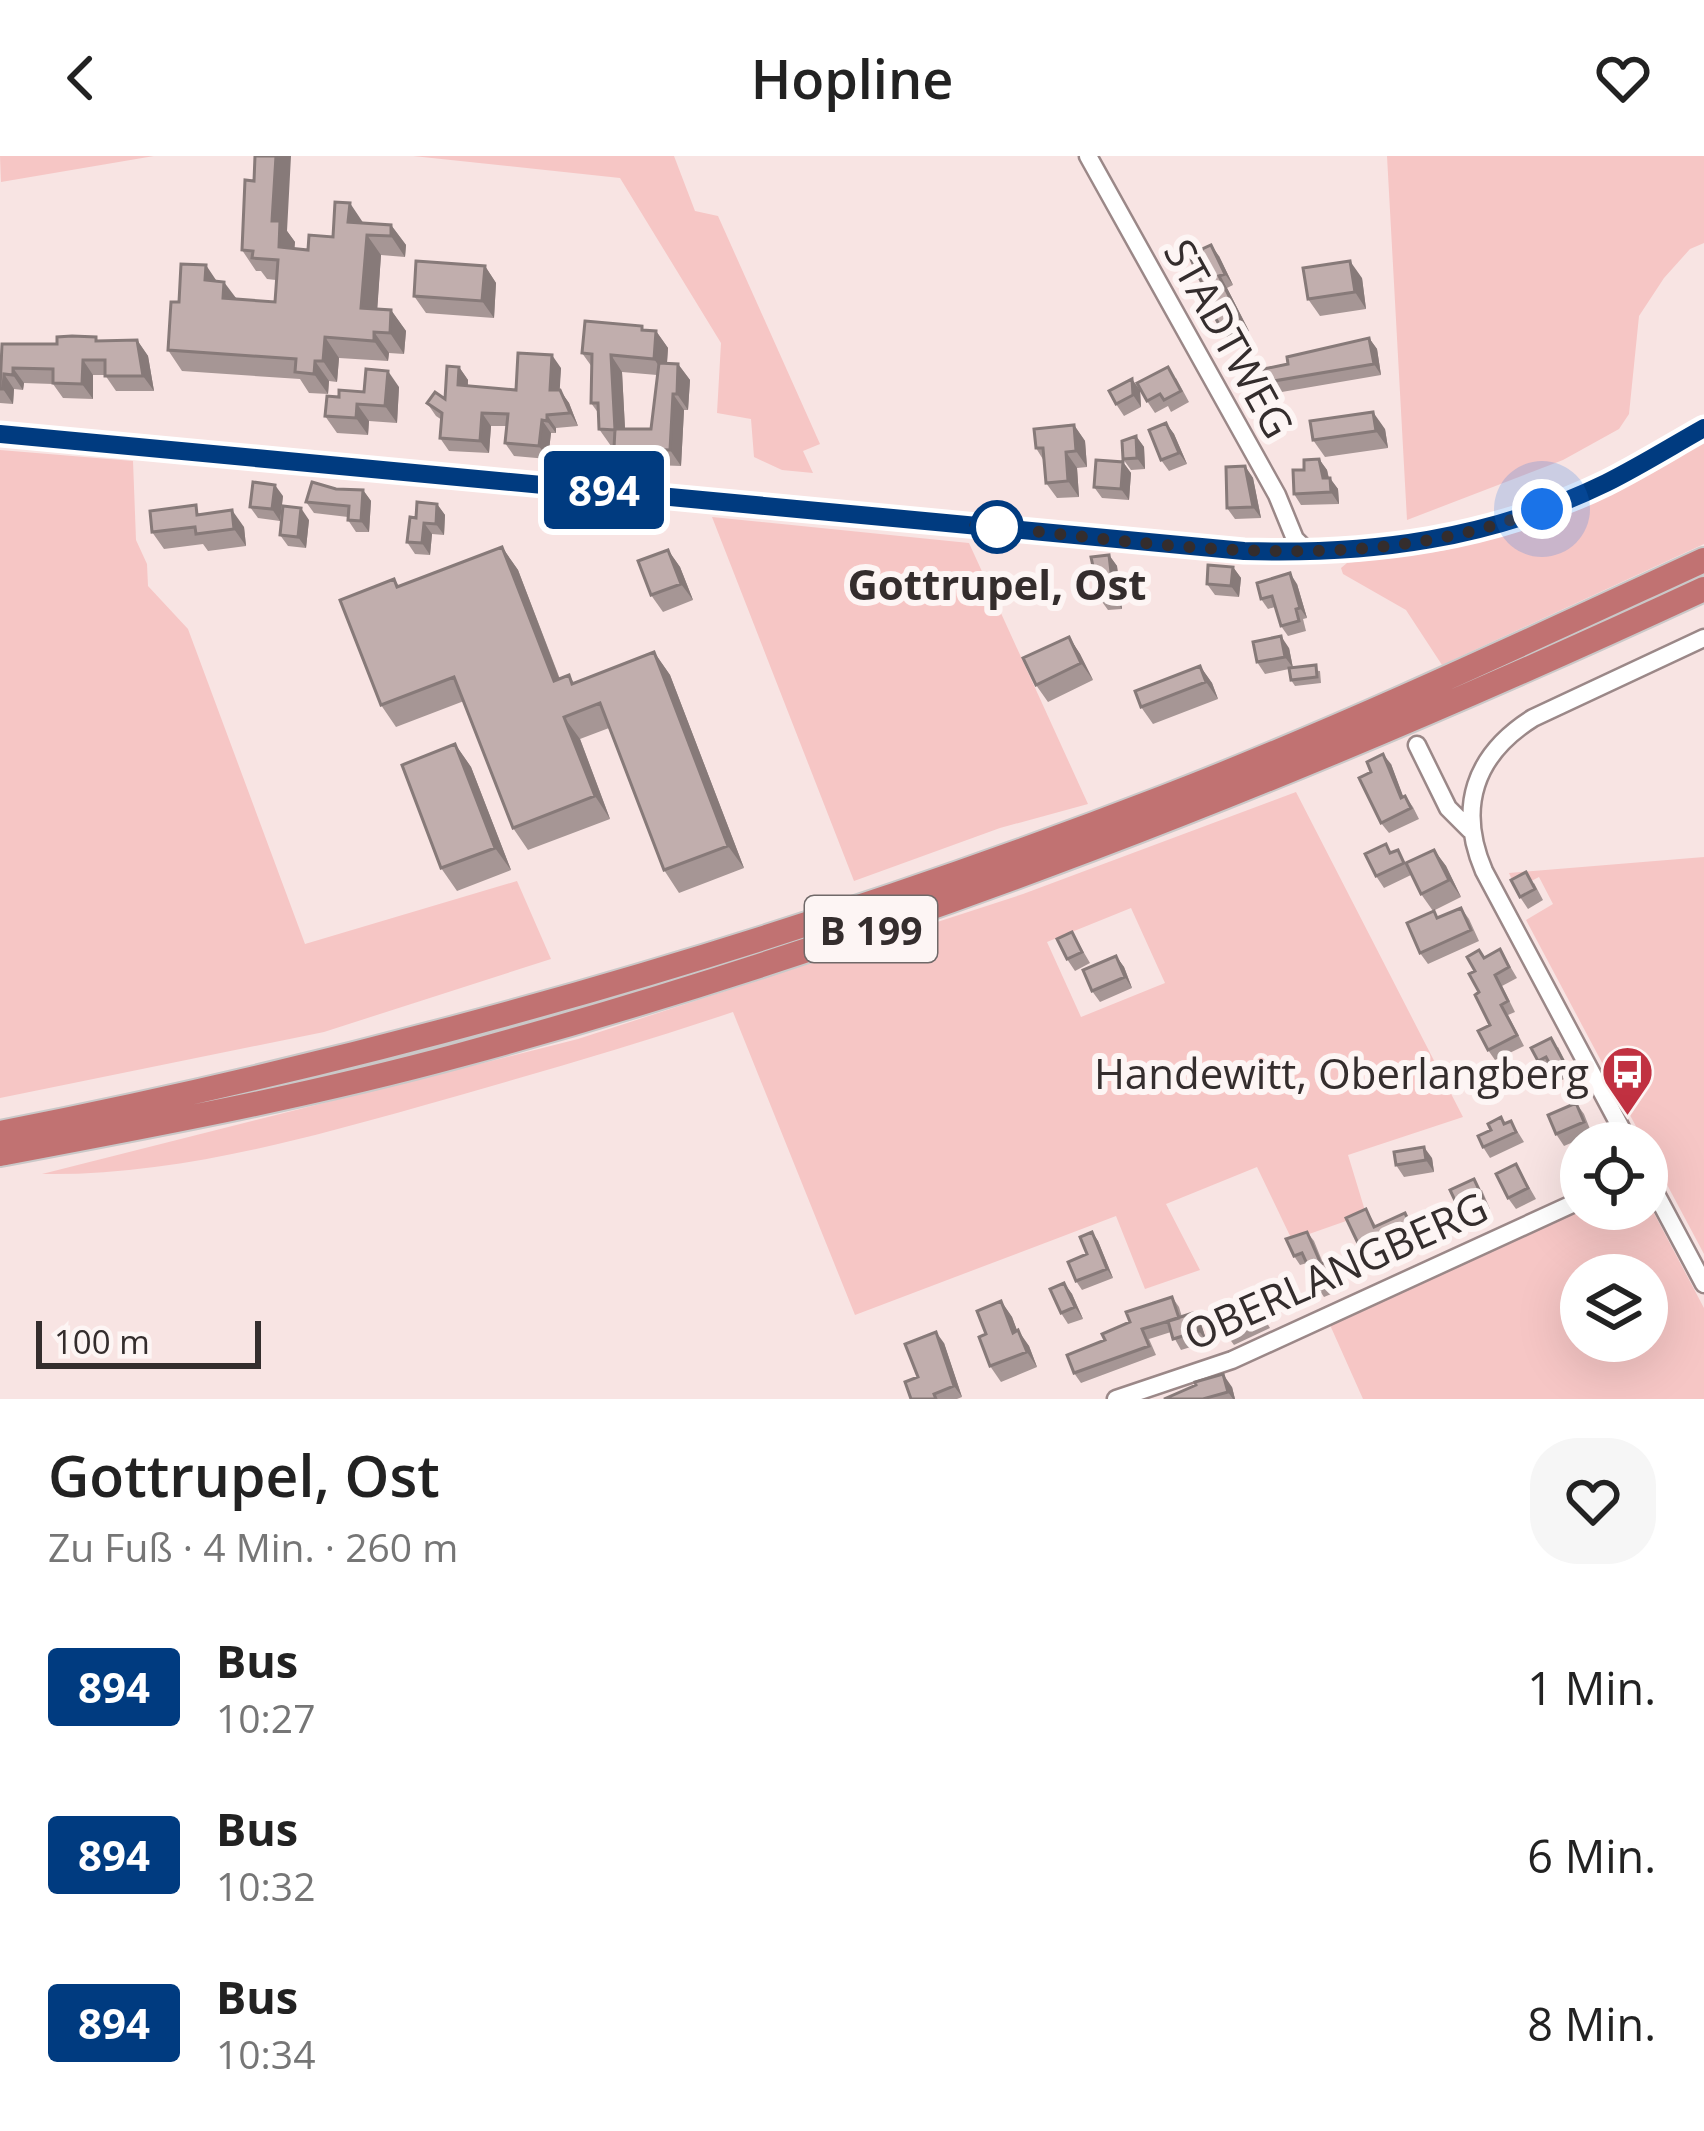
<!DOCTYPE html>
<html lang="de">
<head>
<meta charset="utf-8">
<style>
	:root { --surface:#fff; --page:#f6f6f6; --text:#222; --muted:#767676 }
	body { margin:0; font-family:"Open Sans",sans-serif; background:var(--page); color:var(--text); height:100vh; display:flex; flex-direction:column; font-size:45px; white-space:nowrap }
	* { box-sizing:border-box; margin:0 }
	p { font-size:39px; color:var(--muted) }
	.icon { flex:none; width:66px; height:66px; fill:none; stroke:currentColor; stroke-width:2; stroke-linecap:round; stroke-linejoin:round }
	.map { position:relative; height:1243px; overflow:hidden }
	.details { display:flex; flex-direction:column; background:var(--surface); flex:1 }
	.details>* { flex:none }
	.badge { padding:0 24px; border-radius:9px; font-size:42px; line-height:78px }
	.fabs { position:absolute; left:1560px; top:966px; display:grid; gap:24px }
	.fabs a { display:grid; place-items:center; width:108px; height:108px; border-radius:50%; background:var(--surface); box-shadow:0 12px 48px #0002; font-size:60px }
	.scale { position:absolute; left:36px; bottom:30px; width:225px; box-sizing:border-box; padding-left:12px; border:6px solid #342d2d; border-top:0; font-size:33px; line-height:42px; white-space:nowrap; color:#342d2d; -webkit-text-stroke:9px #fdf5f4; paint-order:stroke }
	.you { position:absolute; width:60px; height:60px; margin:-30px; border:9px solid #fff; border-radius:50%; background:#1a73e8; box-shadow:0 0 0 18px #1a73e833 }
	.map>.badge { position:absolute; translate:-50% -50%; box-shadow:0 0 0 6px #fff }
	.round { display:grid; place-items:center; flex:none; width:126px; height:126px; border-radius:48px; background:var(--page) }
	.summary { display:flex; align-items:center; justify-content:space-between; height:204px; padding:0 48px }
	h1 { font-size:57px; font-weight:600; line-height:90px }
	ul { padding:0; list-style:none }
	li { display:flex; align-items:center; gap:36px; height:168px; padding:0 48px }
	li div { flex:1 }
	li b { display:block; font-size:45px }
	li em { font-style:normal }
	li .badge { min-width:132px; font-weight:700; text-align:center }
	header { display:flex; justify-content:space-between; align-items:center; height:156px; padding:0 48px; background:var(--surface); font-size:54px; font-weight:600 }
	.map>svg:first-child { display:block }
	.green { fill:#f6c6c5; fill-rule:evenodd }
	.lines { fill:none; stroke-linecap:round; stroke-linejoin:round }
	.minor-casing { stroke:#9b8888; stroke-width:21 }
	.highway-casing { stroke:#cac8c8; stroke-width:28 }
	.minor { stroke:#fff; stroke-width:16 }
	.highway { stroke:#c17272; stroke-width:24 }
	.wall { fill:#a69695; fill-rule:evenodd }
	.shaded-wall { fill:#877a79 }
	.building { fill:#c1aead; stroke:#877a79; stroke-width:3 }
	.line-casing { stroke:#fff; stroke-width:27 }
	.line { stroke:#003b80; stroke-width:18 }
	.walk { stroke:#342d2d; stroke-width:12; stroke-dasharray:0 21.6 }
	.stop-dot { fill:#fff; stroke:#003b80; stroke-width:6 }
	.labels { text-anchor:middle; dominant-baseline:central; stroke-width:12; stroke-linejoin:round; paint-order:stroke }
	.shield { fill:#fdf5f4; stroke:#706969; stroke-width:3 }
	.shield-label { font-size:39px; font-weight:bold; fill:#342d2d }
	.street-label { font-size:42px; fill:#342d2d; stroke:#fdf5f4 }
	.stop-label { font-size:42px; font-weight:bold; fill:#342d2d; stroke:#fdf5f4 }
	.poi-label { font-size:42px; fill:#342d2d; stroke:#fdf5f4; text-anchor:end }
</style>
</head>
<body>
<header><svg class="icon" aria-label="back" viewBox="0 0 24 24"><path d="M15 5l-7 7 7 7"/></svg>Hopline<svg class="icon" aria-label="heart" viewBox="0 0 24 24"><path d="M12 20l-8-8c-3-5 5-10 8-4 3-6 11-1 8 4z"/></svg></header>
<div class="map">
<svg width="1704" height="1243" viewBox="0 0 1704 1243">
	<rect width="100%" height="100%" fill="#f8e4e3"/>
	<!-- green -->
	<path class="green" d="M0 0H154L1 26Z
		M413 0H674L695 55 718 60 820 288 803 295 813 317 782 314 754 301 751 263 717 257 721 187 620 22Z
		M1387 0H1704V87L1690 93 1664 122 1639 160 1629 258 1619 273 1563 304 1407 364Z
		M1704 284V388L1442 509 1406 454 1343 418 1341 412 1347 407 1447 394 1556 359Z
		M0 294 133 305 136 384 147 408 148 430 188 473 305 788 517 725 551 803 324 876 0 942Z
		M712 361 969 387 1088 648 1000 672 854 725Z
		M1296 636 1463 961 1348 999 1366 1058 1292 1084 1257 1011 1166 1048 1200 1114 1145 1133 1116 1060 855 1159 733 856C629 891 524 921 418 951 297 985 169 1020 42 1018L578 883 1023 738ZM1131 752 1165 827 1081 861 1047 786Z
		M1704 701V1098L1526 764 1553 748 1539 721 1516 733 1509 717Z
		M1647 1044 1704 1152V1243H1363L1330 1169 1582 1053H1647ZM1581 1119H1647V1185H1581Z"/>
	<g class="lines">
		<defs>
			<path id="minor" d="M1088 0 1277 339 1295 383 1309 397
				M0 278 1244 395C1370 399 1491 383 1606 327 1640 310 1672 290 1704 272
				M1417 589 1448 652 1470 674
				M1629 987 1484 715C1457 652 1474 599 1533 562L1704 482
				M1647 1021 1704 1128
				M1116 1243 1232 1204 1581 1044"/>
			<path id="highway" d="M0 977C397 899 787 787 1165 641 1348 570 1526 486 1704 404
				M0 998C154 969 309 940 460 899 889 783 1301 620 1704 433"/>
		</defs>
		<!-- minor casing -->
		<use href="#minor" class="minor-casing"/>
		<!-- highway casing -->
		<use href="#highway" class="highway-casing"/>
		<!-- minor -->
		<use href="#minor" class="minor"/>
		<!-- highway -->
		<use href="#highway" class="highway"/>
	</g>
	<!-- wall -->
	<path class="wall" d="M363 67 391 69 406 89 405 101 381 99 377 153 391 154 406 175 404 198 389 197 388 205 339 202 337 226 329 225 328 238 309 237 300 223 182 215 168 194 179 146 217 125 237 143 275 146 276 124 267 123 261 115H256L242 94 287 75 295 86 294 93 308 94Z
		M1219 100 1233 129 1227 132 1249 175 1230 185 1222 174 1211 147Z
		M485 110 496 127 494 162 426 157 414 140Z
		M1362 122 1366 153 1320 160 1308 143Z
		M645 174 656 175 668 192 667 207 678 208 690 224 688 254H684L681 310 626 308 614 291 611 290 599 273V258L591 247 592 211 582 197ZM622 216 657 219 651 273H625Z
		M1369 182 1377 193 1381 219 1264 239 1256 228 1288 208Z
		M137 184 148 200 154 235H116L105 219H93V243L63 242 53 228 24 227 23 234 14 233 13 248 0 247V209L57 188Z
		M459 211 468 224V229L516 234 561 212 559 234 569 247 578 270 556 272V277H551L548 303 514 300 505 287 507 270H491L489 297 449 295 440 282 442 264 436 260 427 247 445 243Z
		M1176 222 1189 246 1171 256 1168 250 1155 257 1147 245Z
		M399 231 397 267 369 265 368 279 337 277 325 260 339 241Z
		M1140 234 1141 251 1124 260 1116 248Z
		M1166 267 1174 278 1187 308 1169 315 1161 304Z
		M1074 269 1085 285 1087 311 1077 312 1079 341 1057 342 1046 327 1044 305 1036 292Z
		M1385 273 1388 292 1325 301 1313 284Z
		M1136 280 1144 291 1145 313 1131 314 1123 303Z
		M1319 303 1327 314 1329 322 1338 333 1339 348 1301 349 1294 338 1304 314Z
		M1123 306 1131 317 1129 344 1102 342 1094 331Z
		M1245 310 1253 322 1261 362 1235 363 1227 352Z
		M336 333 363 334 371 345 369 376H356L348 364V361L314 357 306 346Z
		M283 340 280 365 258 362 250 351Z
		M437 348 445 359 444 379 432 378 430 399 415 398 407 386 416 362Z
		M203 358 244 371 246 390 208 395 203 388 164 393 152 376Z
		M309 364 306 392 288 390 280 379Z
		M502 391 518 414 560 523 569 519 574 527 654 496 670 519 744 712 679 737 664 714 609 572 580 583 610 663 528 694 513 672 464 545 396 571 381 549 394 423 399 430Z
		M668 394 680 411 693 444 663 456 651 439Z
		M1109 399 1117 410 1122 453 1108 454 1100 443Z
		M1233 411 1241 422 1239 441 1215 439 1207 428Z
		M1297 428 1307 462 1303 463 1306 475 1288 480 1281 470 1275 451 1268 453 1261 443Z
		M1069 481 1080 498 1093 524 1048 546 1036 529Z
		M1289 492 1293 512 1320 515 1321 527 1295 530 1291 524 1289 513 1265 518 1257 506Z
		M1200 510 1212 527 1218 543 1153 568 1141 551Z
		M455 588 471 611 511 714 457 735 441 712Z
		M1391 608 1403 641 1405 640 1413 651 1419 663 1389 677 1381 667Z
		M1386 688 1392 697 1406 707 1434 694 1446 710 1461 741 1433 755 1421 738 1411 719 1384 732 1376 720Z
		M1534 727 1543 744 1528 753 1520 741Z
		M1461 752 1469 763 1479 785 1428 808 1420 797 1434 755 1438 762Z
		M1072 776 1090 807 1075 815 1067 803Z
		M1500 793 1517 822 1502 830 1515 856 1508 859 1524 890 1495 904 1488 894 1490 869 1479 836 1475 815 1484 802Z
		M1116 800 1124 811 1132 832 1100 846 1092 835Z
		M1558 891 1572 919 1560 925 1551 910 1544 914 1538 905Z
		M1576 947 1584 958 1592 978 1564 990 1556 978Z
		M1501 961 1506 967 1511 965 1524 986 1490 1002 1483 991 1491 974Z
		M1432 1002 1434 1016 1404 1021 1396 1009Z
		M1516 1008 1536 1043 1516 1053 1508 1042Z
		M1482 1034 1490 1053 1466 1064 1459 1053Z
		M1366 1053 1376 1070 1413 1068 1424 1093 1373 1113 1365 1102Z
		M1092 1076 1098 1085 1113 1122 1082 1134 1076 1125 1087 1098Z
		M1307 1076 1314 1085 1323 1107 1340 1112 1348 1131 1324 1141 1318 1132 1307 1107 1300 1109 1294 1100Z
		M1064 1127 1072 1138 1083 1163 1068 1168 1061 1157Z
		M1172 1141 1179 1151 1182 1161 1201 1168 1207 1186 1181 1194 1171 1176 1149 1183 1156 1199 1081 1227 1074 1217 1105 1184Z
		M1001 1145 1012 1161 1017 1175 1029 1190 1037 1211 1001 1226 990 1210 986 1178Z
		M1259 1154 1270 1172 1234 1189 1226 1178Z
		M944 1187 962 1241 957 1243H911L918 1221Z
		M1232 1231 1235 1243H1164Z"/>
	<!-- shaded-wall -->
	<path class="shaded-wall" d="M276 0H291L287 75 295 86 293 112 279 91 272 65Z
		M350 47 364 68 348 66Z
		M391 69 406 89 405 101 391 80Z
		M367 79 381 99 376 172 361 152Z
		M1211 89 1219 100 1233 129 1225 118Z
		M1350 105 1362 122 1366 153 1355 136Z
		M206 109 220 130 205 124Z
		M485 110 496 127 494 162 482 145Z
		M1219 120 1227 132 1249 175 1241 164Z
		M224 126 239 146 223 142Z
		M391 154 406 175 404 198 390 177Z
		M656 175 668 192 666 220 654 203Z
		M374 176 389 197 388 205 374 185Z
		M325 181 339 202 337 226 323 205Z
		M1369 182 1377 193 1381 219 1374 208Z
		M137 184 148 200 154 235 143 220Z
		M552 199 561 212 559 247 550 234Z
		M611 199 622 216 626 291 615 274Z
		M83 204 93 219V243L82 228Z
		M315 205 329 225 328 238 314 218Z
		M678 208 690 224 688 254 677 238Z
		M459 211 468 224 467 241 458 229Z
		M13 212 24 227 23 234 13 219Z
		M388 215 399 231 397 267 385 250Z
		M4 218 14 233 13 248 3 233Z
		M1132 223 1140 234 1141 251 1133 239Z
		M560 234 569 247 578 270 570 257Z
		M673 238 684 254 681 310 670 294Z
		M357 248 369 265 368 279 356 262Z
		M1373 256 1385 273 1388 292 1376 275Z
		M482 257 491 270 489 297 480 285Z
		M547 259 556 272V277L547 265Z
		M542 264 551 277 548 303 539 290Z
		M1166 267 1174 278 1187 308 1179 297Z
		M1074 269 1085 285 1087 311 1076 295Z
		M1136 280 1144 291 1145 313 1137 302Z
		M1066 296 1077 312 1079 341 1068 325Z
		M1319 303 1327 314 1331 334 1323 322Z
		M1123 306 1131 317 1129 344 1121 333Z
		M1245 310 1253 322 1261 362 1253 351Z
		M1330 322 1338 333 1339 348 1331 336Z
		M275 329 283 340 280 365 272 353Z
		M363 334 371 345 369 376 361 365Z
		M437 348 445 359 444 379 436 368Z
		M301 352 309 364 306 392 298 381Z
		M232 354 244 371 246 390 234 373Z
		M424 367 432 378 430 399 422 387Z
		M502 391 518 414 569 548 554 525Z
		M668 394 680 411 693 444 681 428Z
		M1109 399 1117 410 1122 453 1114 442Z
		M1233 411 1241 422 1239 441 1231 430Z
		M1290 417 1297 428 1307 462 1300 452Z
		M1281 480 1289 492 1293 512 1285 501Z
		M1069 481 1080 498 1093 524 1081 507Z
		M654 496 670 519 744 712 728 690Z
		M1200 510 1212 527 1218 543 1206 526Z
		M564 561 580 583 610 663 595 640Z
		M455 588 471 611 511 714 495 692Z
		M1383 598 1391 608 1408 653 1401 642Z
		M1434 694 1446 710 1461 741 1449 724Z
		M1116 800 1124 811 1132 832 1125 821Z
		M1424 991 1432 1002 1434 1016 1426 1004Z
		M1405 1057 1413 1068 1424 1093 1416 1081Z
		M1092 1076 1098 1085 1113 1122 1107 1113Z
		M1064 1127 1072 1138 1083 1163 1075 1151Z
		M1001 1145 1012 1161 1024 1192 1013 1177Z
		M1193 1157 1201 1168 1207 1186 1199 1175Z
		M1018 1174 1029 1190 1037 1211 1027 1196Z
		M936 1176 944 1187 962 1241 954 1230Z
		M1223 1218 1232 1231 1235 1243H1233L1228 1236Z"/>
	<!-- building -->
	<path class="building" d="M255 0H276L272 65H280L279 91 308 94 309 79 333 81 335 46 350 47 348 66 391 69V80L367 79 361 152 391 154 390 177 374 176V185L325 181 323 205H315L314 218 295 216 296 203 168 194 171 146H179L181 108 206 109 205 124 224 126 223 142 275 146 278 104 252 102 253 95 242 94 245 24 254 25Z
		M1211 89 1225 118 1219 120 1241 164 1222 174 1208 148 1211 147 1189 99Z
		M416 105 485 110 482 145 414 140Z
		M1350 105 1355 136 1308 143 1303 112Z
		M585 165 642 170V174L656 175 654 203 611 199 615 274 599 273 598 247H591L592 198 582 197Z
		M72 180 96 181V185L137 184 143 220H105V204H83L82 228 53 227V213L13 212V219L4 218 3 233H0L2 188H57V181Z
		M1369 182 1374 208 1256 228 1254 215 1288 208 1287 201Z
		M518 197 552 199 550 234H560L570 257 547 259V265L542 264 539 290 505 287 508 258 482 257 480 285 440 282 442 257 427 247 435 236 445 243 447 210 459 211 458 229 516 234Z
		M659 207 678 208 677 238H673L670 294 614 292 615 273H651Z
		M1168 211 1181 235 1164 244 1160 238 1147 245 1137 227Z
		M366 213 388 215 385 250 357 248 356 262 325 260 327 240 339 241V234L364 236Z
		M1132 223 1133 239 1116 248 1109 235Z
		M1373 256 1376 275 1313 284 1310 265Z
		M1166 267 1179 297 1161 304 1149 274Z
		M1074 269 1076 295 1066 296 1068 325 1046 327 1043 292H1036L1034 273Z
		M1136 280 1137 302 1123 303 1122 285Z
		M1319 303 1323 322H1330L1331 336 1294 338 1293 314H1304V304Z
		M1096 304 1123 306 1121 333 1094 331Z
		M1245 310 1253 351 1227 352 1226 311Z
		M253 326 275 329 272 353 250 351Z
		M312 326 336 333 363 334 361 365 348 364 349 350 306 346Z
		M417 346 437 348 436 368 424 367 422 387 407 386 410 361 416 362Z
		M196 349 197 359 232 354 234 373 196 378 195 371 152 376 150 355Z
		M283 350 301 352 298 381 280 379Z
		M502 391 554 525 569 519 572 528 654 496 728 690 664 714 600 547 564 561 595 640 513 672 454 521 381 549 340 444 394 423 397 431Z
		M668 394 681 428 651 439 638 405Z
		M1109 399 1114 442 1100 443 1091 401Z
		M1208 409 1233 411 1231 430 1207 428Z
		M1290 417 1300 452 1296 453 1299 465 1281 470 1272 440 1261 443 1257 427Z
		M1281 480 1285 501 1257 506 1253 486Z
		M1069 481 1081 507 1036 529 1023 502Z
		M1316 509 1317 521 1291 524 1289 512Z
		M1200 510 1206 526 1141 551 1135 535Z
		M455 588 495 692 441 712 402 609Z
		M1383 598 1401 642 1405 640 1411 652 1381 667 1359 622 1371 616 1367 606Z
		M1386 688 1390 697 1398 694 1404 707 1376 720 1365 698Z
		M1434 694 1449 724 1421 738 1406 707Z
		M1526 716 1535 733 1520 741 1511 724Z
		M1461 752 1471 774 1420 797 1407 767 1434 755 1437 762Z
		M1072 776 1082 796 1067 803 1057 783Z
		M1500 793 1509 811 1495 819 1508 845 1501 849 1517 879 1488 894 1478 875 1490 869 1475 839 1479 836 1469 818 1475 815 1467 801 1479 794 1484 802Z
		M1116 800 1125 821 1092 835 1083 814Z
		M1551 882 1566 910 1554 916 1546 901 1538 905 1531 892Z
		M1576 947 1584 966 1556 978 1548 959Z
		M1501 961 1504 968 1511 965 1516 976 1483 991 1478 980 1491 974 1488 968Z
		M1424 991 1426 1004 1396 1009 1394 996Z
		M1581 993V1010L1576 1013 1570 1000Z
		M1516 1008 1528 1032 1508 1042 1496 1018Z
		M1474 1023 1483 1042 1459 1053 1450 1034Z
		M1366 1053 1374 1071 1405 1057 1416 1081 1365 1102 1346 1062Z
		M1092 1076 1107 1113 1076 1125 1068 1106 1087 1098 1080 1081Z
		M1307 1076 1321 1108 1333 1103 1342 1122 1318 1132 1302 1097 1294 1100 1286 1083Z
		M1064 1127 1075 1151 1061 1157 1050 1133Z
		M1172 1141 1179 1162 1142 1173 1149 1190 1074 1217 1067 1199 1105 1184 1102 1178 1130 1166 1126 1156Z
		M1001 1145 1013 1177 1018 1174 1027 1196 990 1210 979 1181 986 1178 977 1155Z
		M1259 1154 1262 1161 1226 1178 1222 1170Z
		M1193 1157 1199 1175 1173 1183 1168 1165Z
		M936 1176 954 1230 934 1238 936 1243H911L905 1226 918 1221 905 1188Z
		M1223 1218 1228 1236 1203 1243H1164L1196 1229 1195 1226Z"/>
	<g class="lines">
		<defs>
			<path id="line" d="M0 278 1244 395C1371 399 1491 383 1606 327 1640 310 1672 290 1704 272"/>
		</defs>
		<!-- line casing -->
		<use href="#line" class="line-casing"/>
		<!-- line -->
		<use href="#line" class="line"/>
		<!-- walk -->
		<path class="walk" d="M997 371 975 369C1165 388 1359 424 1542 353"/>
	</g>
	<!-- icons -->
	<defs>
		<symbol id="bus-pin" viewBox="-11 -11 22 30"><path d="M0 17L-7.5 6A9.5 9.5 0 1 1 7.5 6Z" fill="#c13141" stroke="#fdf5f4"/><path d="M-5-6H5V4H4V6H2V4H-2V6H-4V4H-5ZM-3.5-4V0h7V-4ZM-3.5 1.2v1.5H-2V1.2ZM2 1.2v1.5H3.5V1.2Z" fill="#fff"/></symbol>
	</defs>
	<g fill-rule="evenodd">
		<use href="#bus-pin" x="1598" y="886" width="59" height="81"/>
	</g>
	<!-- markers -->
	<circle class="stop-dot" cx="997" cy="371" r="24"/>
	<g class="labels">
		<!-- shield labels -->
		<rect class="shield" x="805" y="740" width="132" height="66" rx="9"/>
		<g class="shield-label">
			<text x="871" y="773">B 199</text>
		</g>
		<!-- street labels -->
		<g class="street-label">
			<text transform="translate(1230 182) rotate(61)">STADTWEG</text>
			<text transform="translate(1335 1114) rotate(-24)">OBERLANGBERG</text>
		</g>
		<!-- stop labels -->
		<g class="stop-label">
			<text x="997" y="427">Gottrupel, Ost</text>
		</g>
		<!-- poi labels -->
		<g class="poi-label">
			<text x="1589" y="916">Handewitt, Oberlangberg</text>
		</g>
	</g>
</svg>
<div class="fabs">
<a><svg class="icon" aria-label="locate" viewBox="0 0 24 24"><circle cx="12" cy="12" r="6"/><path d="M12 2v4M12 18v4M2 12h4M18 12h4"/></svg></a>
<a><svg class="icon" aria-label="layers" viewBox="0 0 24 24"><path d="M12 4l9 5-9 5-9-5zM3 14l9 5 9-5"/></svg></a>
</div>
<div class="scale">100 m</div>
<div class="you" style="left:1542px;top:353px"></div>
<b class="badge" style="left:604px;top:334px;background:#003b80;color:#fff">894</b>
</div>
<section class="details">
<div class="summary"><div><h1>Gottrupel, Ost</h1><p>Zu Fuß · 4 Min. · 260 m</p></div><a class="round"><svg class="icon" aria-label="heart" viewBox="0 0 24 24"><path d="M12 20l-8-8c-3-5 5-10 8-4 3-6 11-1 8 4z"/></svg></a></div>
<ul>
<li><span class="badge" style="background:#003b80;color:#fff">894</span><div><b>Bus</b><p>10:27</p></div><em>1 Min.</em></li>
<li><span class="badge" style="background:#003b80;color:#fff">894</span><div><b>Bus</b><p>10:32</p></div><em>6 Min.</em></li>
<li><span class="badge" style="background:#003b80;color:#fff">894</span><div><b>Bus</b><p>10:34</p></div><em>8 Min.</em></li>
</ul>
</section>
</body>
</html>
